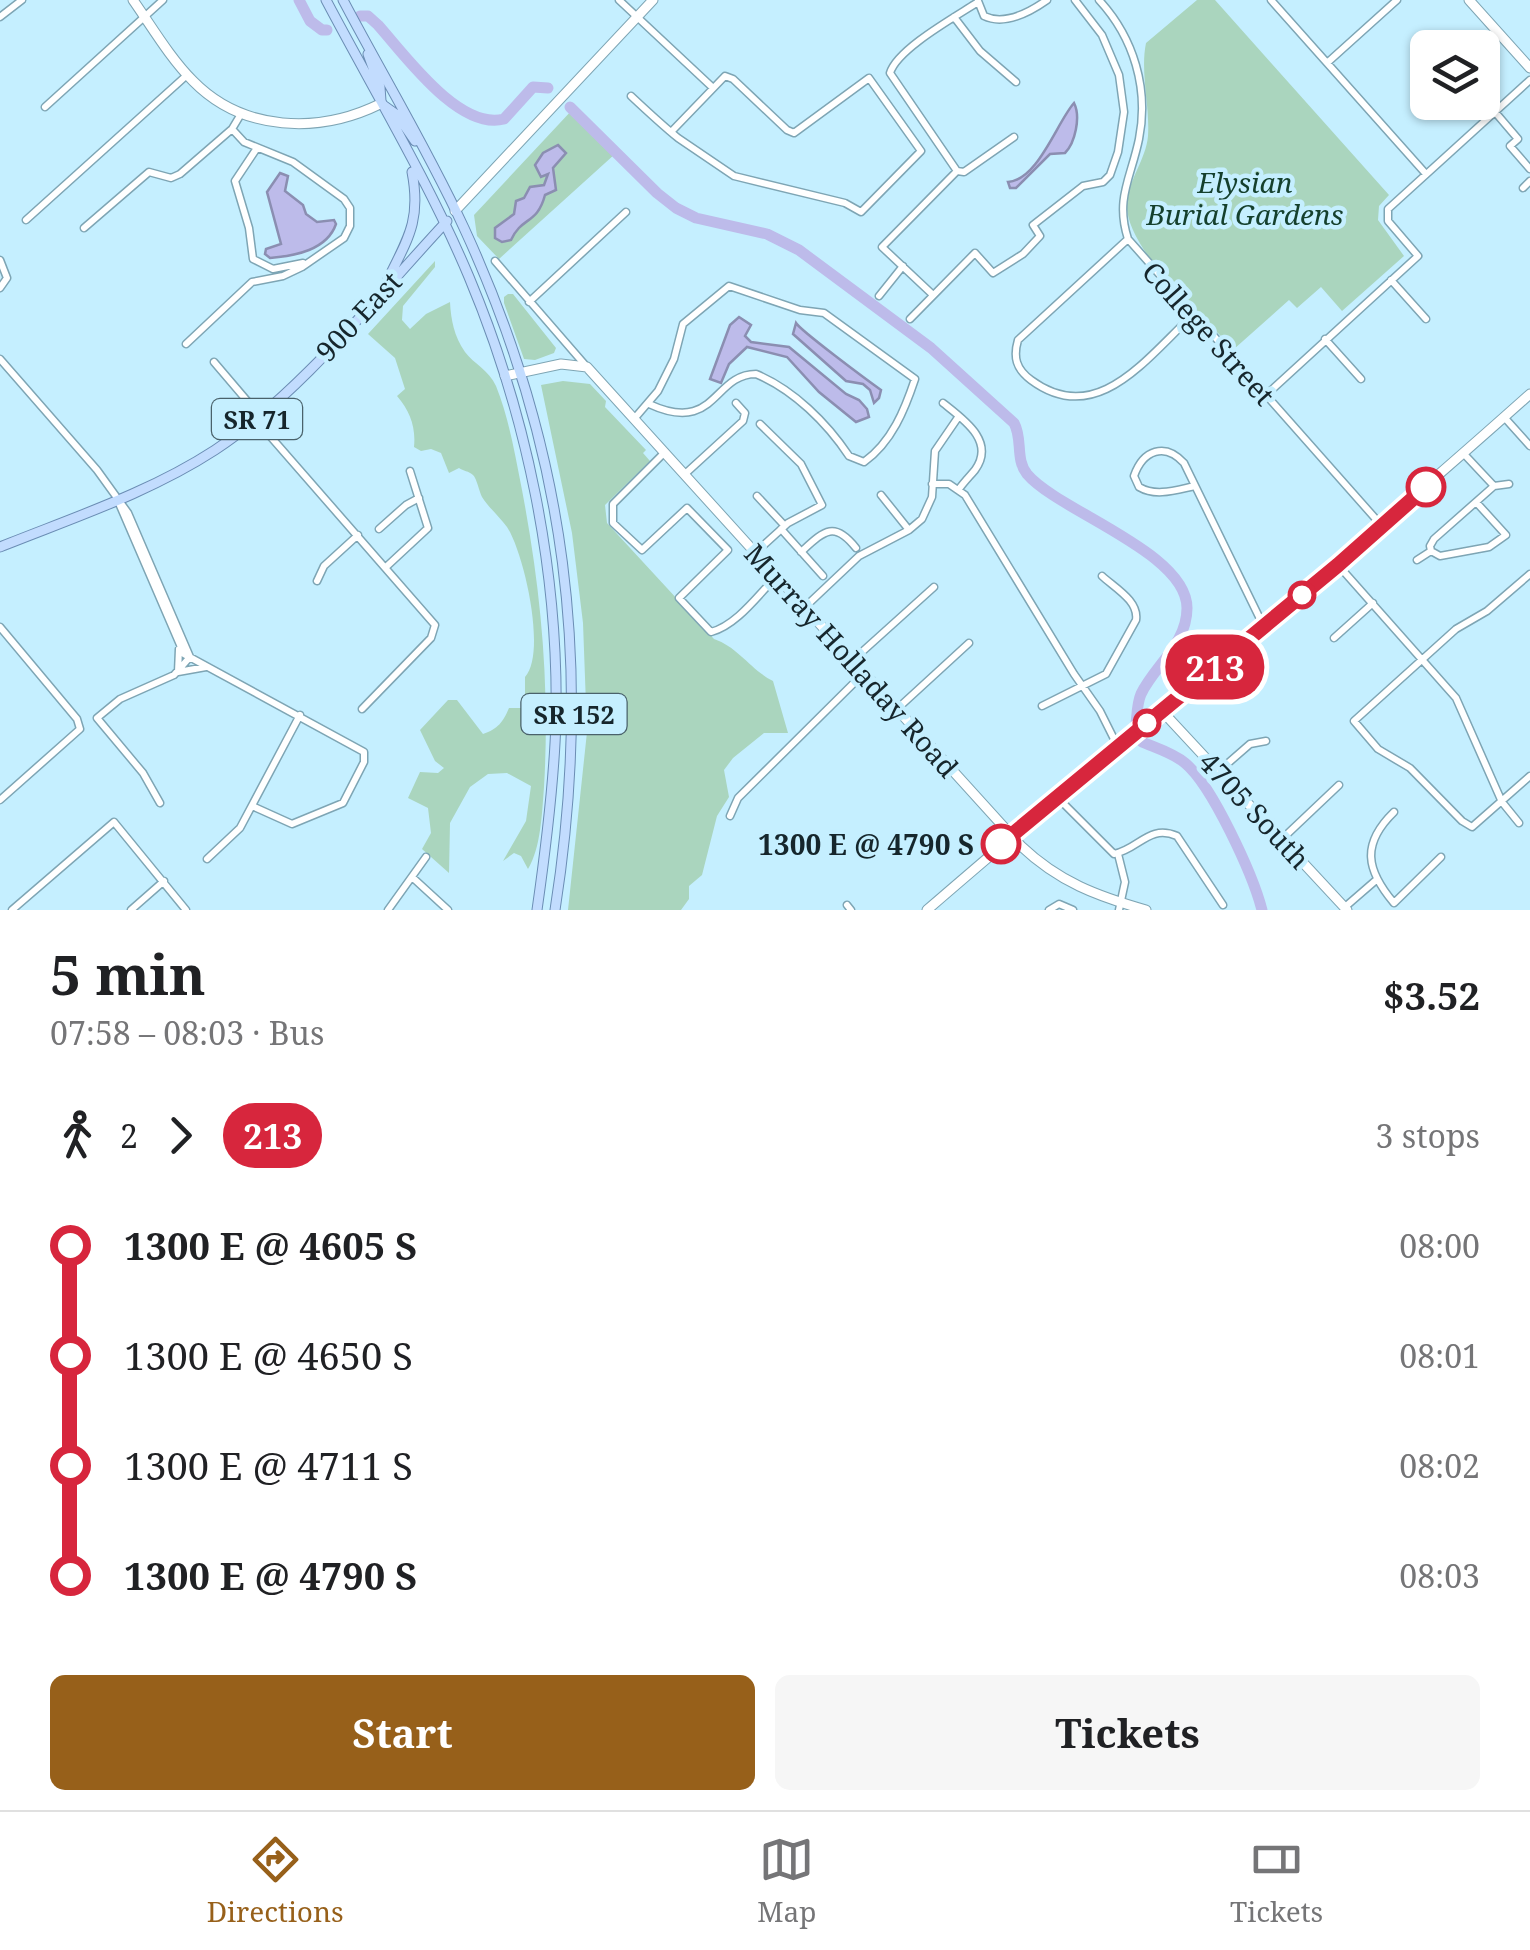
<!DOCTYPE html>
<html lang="en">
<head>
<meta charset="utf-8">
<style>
	:root { --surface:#fff; --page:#f6f6f6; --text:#202124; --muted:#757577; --line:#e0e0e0; --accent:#97601a }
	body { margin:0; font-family:"Noto Serif",serif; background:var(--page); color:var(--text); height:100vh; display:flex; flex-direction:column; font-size:38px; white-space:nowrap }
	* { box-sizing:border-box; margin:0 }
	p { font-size:32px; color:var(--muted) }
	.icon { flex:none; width:55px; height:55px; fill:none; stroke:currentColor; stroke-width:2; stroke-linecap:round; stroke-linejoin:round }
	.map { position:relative; height:910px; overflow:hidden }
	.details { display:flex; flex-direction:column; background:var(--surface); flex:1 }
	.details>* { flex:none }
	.badge { padding:0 20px; border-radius:32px; font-size:35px; line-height:65px }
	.fabs { position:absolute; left:1410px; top:30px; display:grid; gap:20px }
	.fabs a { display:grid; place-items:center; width:90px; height:90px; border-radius:15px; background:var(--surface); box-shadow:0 2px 8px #0004; font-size:50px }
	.map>.badge { position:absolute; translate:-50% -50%; box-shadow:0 0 0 5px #fff }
	.legs { display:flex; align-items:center; gap:15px; height:110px; padding:0 50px; font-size:32px }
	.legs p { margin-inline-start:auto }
	.summary { display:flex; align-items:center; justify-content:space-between; height:170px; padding:0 50px }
	h1 { font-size:55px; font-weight:700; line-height:75px }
	.cta { display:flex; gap:20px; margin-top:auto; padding:20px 50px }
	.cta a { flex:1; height:115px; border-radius:15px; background:var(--accent); color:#fff; font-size:40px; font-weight:700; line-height:115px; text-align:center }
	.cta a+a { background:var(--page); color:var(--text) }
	ul { padding:0 50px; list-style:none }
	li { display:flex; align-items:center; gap:35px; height:110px; font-size:38px }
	li i { display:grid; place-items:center; width:15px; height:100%; margin:0 12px; background:currentColor }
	li i::after { content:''; width:25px; height:25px; margin:-12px; border:8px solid; border-radius:50%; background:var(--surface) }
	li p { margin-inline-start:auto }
	li:first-child i { background:linear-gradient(#0000 50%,currentColor 0) }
	li:last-child i { background:linear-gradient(currentColor 50%,#0000 0) }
	.dock { display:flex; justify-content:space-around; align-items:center; height:140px; border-top:2px solid var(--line); background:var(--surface); font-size:28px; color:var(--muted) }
	.dock a { display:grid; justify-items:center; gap:5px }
	.dock .selected { color:var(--accent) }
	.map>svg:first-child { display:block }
	.green { fill:#aad5be }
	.water { fill:#bdbbea; stroke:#8b8eb1; stroke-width:2.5 }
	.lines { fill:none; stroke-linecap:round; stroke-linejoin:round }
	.river { stroke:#bdbbea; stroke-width:11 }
	.street-casing { stroke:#7ea5b4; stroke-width:9 }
	.secondary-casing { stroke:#7ea5b4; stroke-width:11 }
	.primary-casing { stroke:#6b8db4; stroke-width:11 }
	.street { stroke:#fff; stroke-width:6 }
	.secondary { stroke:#fff; stroke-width:9 }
	.primary { stroke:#c2dcfe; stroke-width:9 }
	.line-1-casing { stroke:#fff; stroke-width:22 }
	.line-1 { stroke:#d7263d; stroke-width:15 }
	.stop-1-dot { fill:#fff; stroke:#d7263d; stroke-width:5 }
	.labels { text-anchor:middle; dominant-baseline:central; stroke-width:9; stroke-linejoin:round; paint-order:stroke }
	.shield { fill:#c5efff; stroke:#4a626b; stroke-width:2.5 }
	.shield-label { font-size:25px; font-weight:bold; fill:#16262c }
	.park-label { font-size:28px; font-style:italic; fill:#15402d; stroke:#c5efff }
	.street-label { font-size:28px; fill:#16262c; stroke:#c5efff }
	.stop-label { font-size:28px; font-weight:bold; fill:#16262c; stroke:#c5efff; text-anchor:end }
</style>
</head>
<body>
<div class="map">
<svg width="1530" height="910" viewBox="0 0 1530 910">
	<rect width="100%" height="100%" fill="#c5efff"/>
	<!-- green -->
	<path class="green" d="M1197 0H1215L1389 195 1379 206 1378 220 1404 256 1342 311 1321 287 1297 308 1289 300 1234 349C1203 317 1123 247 1127 202 1129 179 1146 159 1148 136 1150 106 1140 72 1146 43Z
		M573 109 615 154 499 259 477 236 474 215Z
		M435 261V267L403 306 402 320 410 329 426 314 450 302C451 320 454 336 465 352 474 364 489 370 496 386 509 418 515 455 522 490 541 590 550 685 544 787 542 813 541 848 528 869L521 856 514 853 503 861 526 821 531 786 507 773 488 774 470 787 450 823 449 873 422 849 431 833 428 808 408 798 420 772 438 773 444 768 435 761 420 730 448 700H457L483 734C498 729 503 722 509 708H537L534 696 525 694V677C547 653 524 553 507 527 499 516 489 508 482 497 479 491 477 479 473 475 469 471 463 471 459 468L449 473 441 453 431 449 421 451 414 447C416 427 410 411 397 396L405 389 395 358 368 334Z
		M508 294H513L556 348 554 353 535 360 524 359 504 303V297Z
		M563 381 590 384 606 401 605 407 646 450 643 453 650 461 605 505 607 523 714 639C738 647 751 670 773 681L788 733H764L733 758 724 770 729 797 717 816 702 875 689 886V899L681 910H568L587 732 583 623 572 533 541 385Z"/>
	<!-- water -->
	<path class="water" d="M1074 103C1081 117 1075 143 1065 153L1050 154 1016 188H1010L1008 182C1038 180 1057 122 1074 103Z
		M558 145 566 153 553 168 556 190 545 195C537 225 522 216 511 240L502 242 495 238V228L514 214 516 201 524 198 530 187 544 185 548 174 541 177 535 165 543 153Z
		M280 173 288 176 285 191 303 205 306 214 317 222 334 220 336 224C327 250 295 256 270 258L265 254 266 249 281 244 267 192Z
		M739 317 751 325 745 336 751 342 789 347 846 394 859 400 867 409 869 417 856 422 819 392 787 357 747 347 729 364 721 383 710 379 730 325Z
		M796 323C801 331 867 380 881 390L879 398 874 403 870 390 863 384 846 381 793 334Z"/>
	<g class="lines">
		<!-- river -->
		<path class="river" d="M299 0 310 21 322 30H327
			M360 16H368L378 25C404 54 459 131 504 119L533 87 548 88
			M570 107 657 193 676 208 696 218 767 234 799 250 931 348 1014 423C1023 439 1015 459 1027 474 1058 511 1187 552 1187 608 1187 644 1155 665 1141 694 1137 703 1137 715 1136 725
			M1142 742C1156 748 1173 753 1185 763 1212 785 1253 875 1262 910"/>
		<defs>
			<path id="street" d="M619 0 712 87
				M1099 0C1134 38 1149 89 1139 139 1131 178 1115 199 1128 239L1382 526
				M1271 0 1426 174
				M978 1 984 16C1005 26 1030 12 1047 0
				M0 17 22 0
				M954 17 980 51 1016 82
				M1327 63 1397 0
				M631 96C647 111 662 125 678 138L734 176 845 203 861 212 921 151 869 78 794 133 787 130 733 79 725 76 671 132
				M45 107 163 0
				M1495 112 1518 139 1510 146 1530 169
				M257 148 235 181 249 228 253 259 273 269 303 263
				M957 171 890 73C897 49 955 17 978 2
				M1523 188 1530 181
				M26 220 187 75
				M84 228 149 172 171 178 180 174 232 129 241 114
				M1128 239 1018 340C1013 357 1016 369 1031 380 1097 429 1147 357 1193 315
				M0 260 7 278 0 288
				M495 261 586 366
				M1391 280 1426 319
				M932 294 882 247 957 171 964 172 1014 137
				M879 296 903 266
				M529 302 626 212
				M910 319 975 253 993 273 1023 254 1040 236 1033 225 1083 186 1103 182 1110 175 1118 152 1124 112 1119 75 1102 35 1075 0
				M1325 339 1361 379
				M186 344 252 282 283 276 302 267 344 238 350 226V208L344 199 293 162 244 142 232 129
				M0 359 97 470 128 513 190 657
				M214 362 260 416
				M1265 396 1418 256 1388 221V209L1530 80
				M943 403C963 419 996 441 975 470 970 476 964 482 959 489
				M1504 417 1530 446
				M634 419 658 391 674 359 683 324 729 286 800 310 824 313 915 379C905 409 892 442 864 462L849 456C827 423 794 390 756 374 713 374 716 435 649 404
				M256 420 435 625 431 638 362 709
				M665 452 613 504V523L642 550 687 508 728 550 679 598 711 632C737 625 758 595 777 576
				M1464 454 1494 486
				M685 474 743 421 745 413 736 403
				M932 484H949L965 495 1074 674 1100 711 1118 747
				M1195 486C1176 490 1156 497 1139 487L1134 476C1143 450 1165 442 1184 463L1263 625
				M881 495 909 530
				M757 496 784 525
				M118 501 184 654 364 752V762L343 803 292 824 252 806
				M379 529 406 505 419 498
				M781 529 823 576
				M1431 551 1440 556 1489 547 1506 535 1476 502
				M801 552C824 531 834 520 856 548
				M755 553 788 523 822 505 801 464 760 424
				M1417 560 1431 551 1430 546 1434 539 1494 486 1509 484
				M1338 565 1456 698 1502 802 1519 823
				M386 567 428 528 410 471
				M1530 574 1487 611 1456 629 1354 721 1378 749 1410 768 1462 821 1472 827 1530 776
				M317 581 324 566 358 535
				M805 607 859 556 909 530 922 519 932 497 935 451 959 416
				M0 627 77 719 80 729 0 800
				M1334 638 1373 603
				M179 649 178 672 206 667
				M853 660 934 587
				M1042 706 1106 674 1136 620C1139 601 1115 588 1102 576
				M897 709 969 643
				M1219 771 1250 744 1266 741
				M1058 798 1114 854C1139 849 1149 824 1177 836L1223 905
				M160 803 143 773 97 718 120 699 174 675 190 657
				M1394 812C1361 844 1366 870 1394 903L1441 857
				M730 816 738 798 864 673
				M1282 839 1339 785
				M1118 854 1125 882 1119 910
				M207 859 240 828 300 715
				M412 877 448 910
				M847 905 851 910
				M1345 907 1375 881
				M12 910 114 822 186 910
				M131 910 164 881
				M388 910 426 857
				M1049 910 1059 904 1073 910"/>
			<path id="secondary" d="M133 0C152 27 170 58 193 81 243 132 319 134 380 104
				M1469 0 1530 68
				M455 211 653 0
				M505 376 561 364 587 367 1021 846C1059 882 1097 896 1146 910
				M1162 711 1347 910
				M927 910C1127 737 1332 571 1530 394"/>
			<path id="primary" d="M326 0C374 91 429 182 469 277 527 415 559 571 556 721 554 785 546 847 537 910
				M343 0C383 76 428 150 464 228 567 451 593 669 555 910
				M368 54 380 87 381 101
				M383 105 397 115 415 141
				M388 279C409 237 421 219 412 172
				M0 547C72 518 149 493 215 450 300 394 377 296 447 221"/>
		</defs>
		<!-- street casing -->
		<use href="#street" class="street-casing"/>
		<!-- secondary casing -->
		<use href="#secondary" class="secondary-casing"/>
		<!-- primary casing -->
		<use href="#primary" class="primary-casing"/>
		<!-- street -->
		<use href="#street" class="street"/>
		<!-- secondary -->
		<use href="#secondary" class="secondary"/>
		<!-- primary -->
		<use href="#primary" class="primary"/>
	</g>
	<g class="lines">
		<defs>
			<path id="line-1" d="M1001 844 1338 565 1426 487"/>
		</defs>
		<!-- line-1 casing -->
		<use href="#line-1" class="line-1-casing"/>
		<!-- line-1 -->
		<use href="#line-1" class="line-1"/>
	</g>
	<!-- markers -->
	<g class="stop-1-dot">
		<circle cx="1426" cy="487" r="18"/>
		<circle cx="1302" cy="595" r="12"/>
		<circle cx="1147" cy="723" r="12"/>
		<circle cx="1001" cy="844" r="18"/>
	</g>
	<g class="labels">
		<!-- shield labels -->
		<g class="shield">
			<rect x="212" y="399" width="90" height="40" rx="8"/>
			<rect x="521.5" y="694" width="105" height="40" rx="8"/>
		</g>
		<g class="shield-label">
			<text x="257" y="419">SR 71</text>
			<text x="574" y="714">SR 152</text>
		</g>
		<!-- park labels -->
		<g class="park-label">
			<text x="1245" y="182">Elysian<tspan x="1245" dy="32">Burial Gardens</tspan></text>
		</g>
		<!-- street labels -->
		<g class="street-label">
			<text transform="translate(358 316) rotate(-47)">900 East</text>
			<text transform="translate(1209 333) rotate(48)">College Street</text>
			<text transform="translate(852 660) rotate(48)">Murray Holladay Road</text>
			<text transform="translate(1255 810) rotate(47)">4705 South</text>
		</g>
		<!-- stop labels -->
		<g class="stop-label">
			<text x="974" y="844">1300 E @ 4790 S</text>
		</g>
	</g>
</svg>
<div class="fabs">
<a><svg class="icon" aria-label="layers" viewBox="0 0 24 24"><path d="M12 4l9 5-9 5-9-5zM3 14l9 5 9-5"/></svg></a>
</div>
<b class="badge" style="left:1215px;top:667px;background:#d7263d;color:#fff">213</b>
</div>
<section class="details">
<div class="summary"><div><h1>5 min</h1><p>07:58 – 08:03 · Bus</p></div><b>$3.52</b></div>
<div class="legs"><svg class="icon" aria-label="walk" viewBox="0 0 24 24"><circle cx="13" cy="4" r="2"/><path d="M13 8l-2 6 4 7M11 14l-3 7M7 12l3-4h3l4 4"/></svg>2<svg class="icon" aria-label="forward" viewBox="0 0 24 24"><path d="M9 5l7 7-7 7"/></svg><b class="badge" style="background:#d7263d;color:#fff">213</b><p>3 stops</p></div>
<ul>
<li><i style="color:#d7263d"></i><b>1300 E @ 4605 S</b><p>08:00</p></li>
<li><i style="color:#d7263d"></i><span>1300 E @ 4650 S</span><p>08:01</p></li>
<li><i style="color:#d7263d"></i><span>1300 E @ 4711 S</span><p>08:02</p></li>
<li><i style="color:#d7263d"></i><b>1300 E @ 4790 S</b><p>08:03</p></li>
</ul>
<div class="cta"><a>Start</a><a>Tickets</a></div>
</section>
<nav class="dock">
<a class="selected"><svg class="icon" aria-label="directions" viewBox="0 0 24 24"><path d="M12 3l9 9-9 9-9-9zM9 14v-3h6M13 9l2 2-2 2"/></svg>Directions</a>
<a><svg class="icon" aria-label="map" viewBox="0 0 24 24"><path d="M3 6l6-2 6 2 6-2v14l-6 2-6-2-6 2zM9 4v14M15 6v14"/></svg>Map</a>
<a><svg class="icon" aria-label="tickets" viewBox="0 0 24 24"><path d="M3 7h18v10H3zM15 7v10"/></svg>Tickets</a>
</nav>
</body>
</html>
